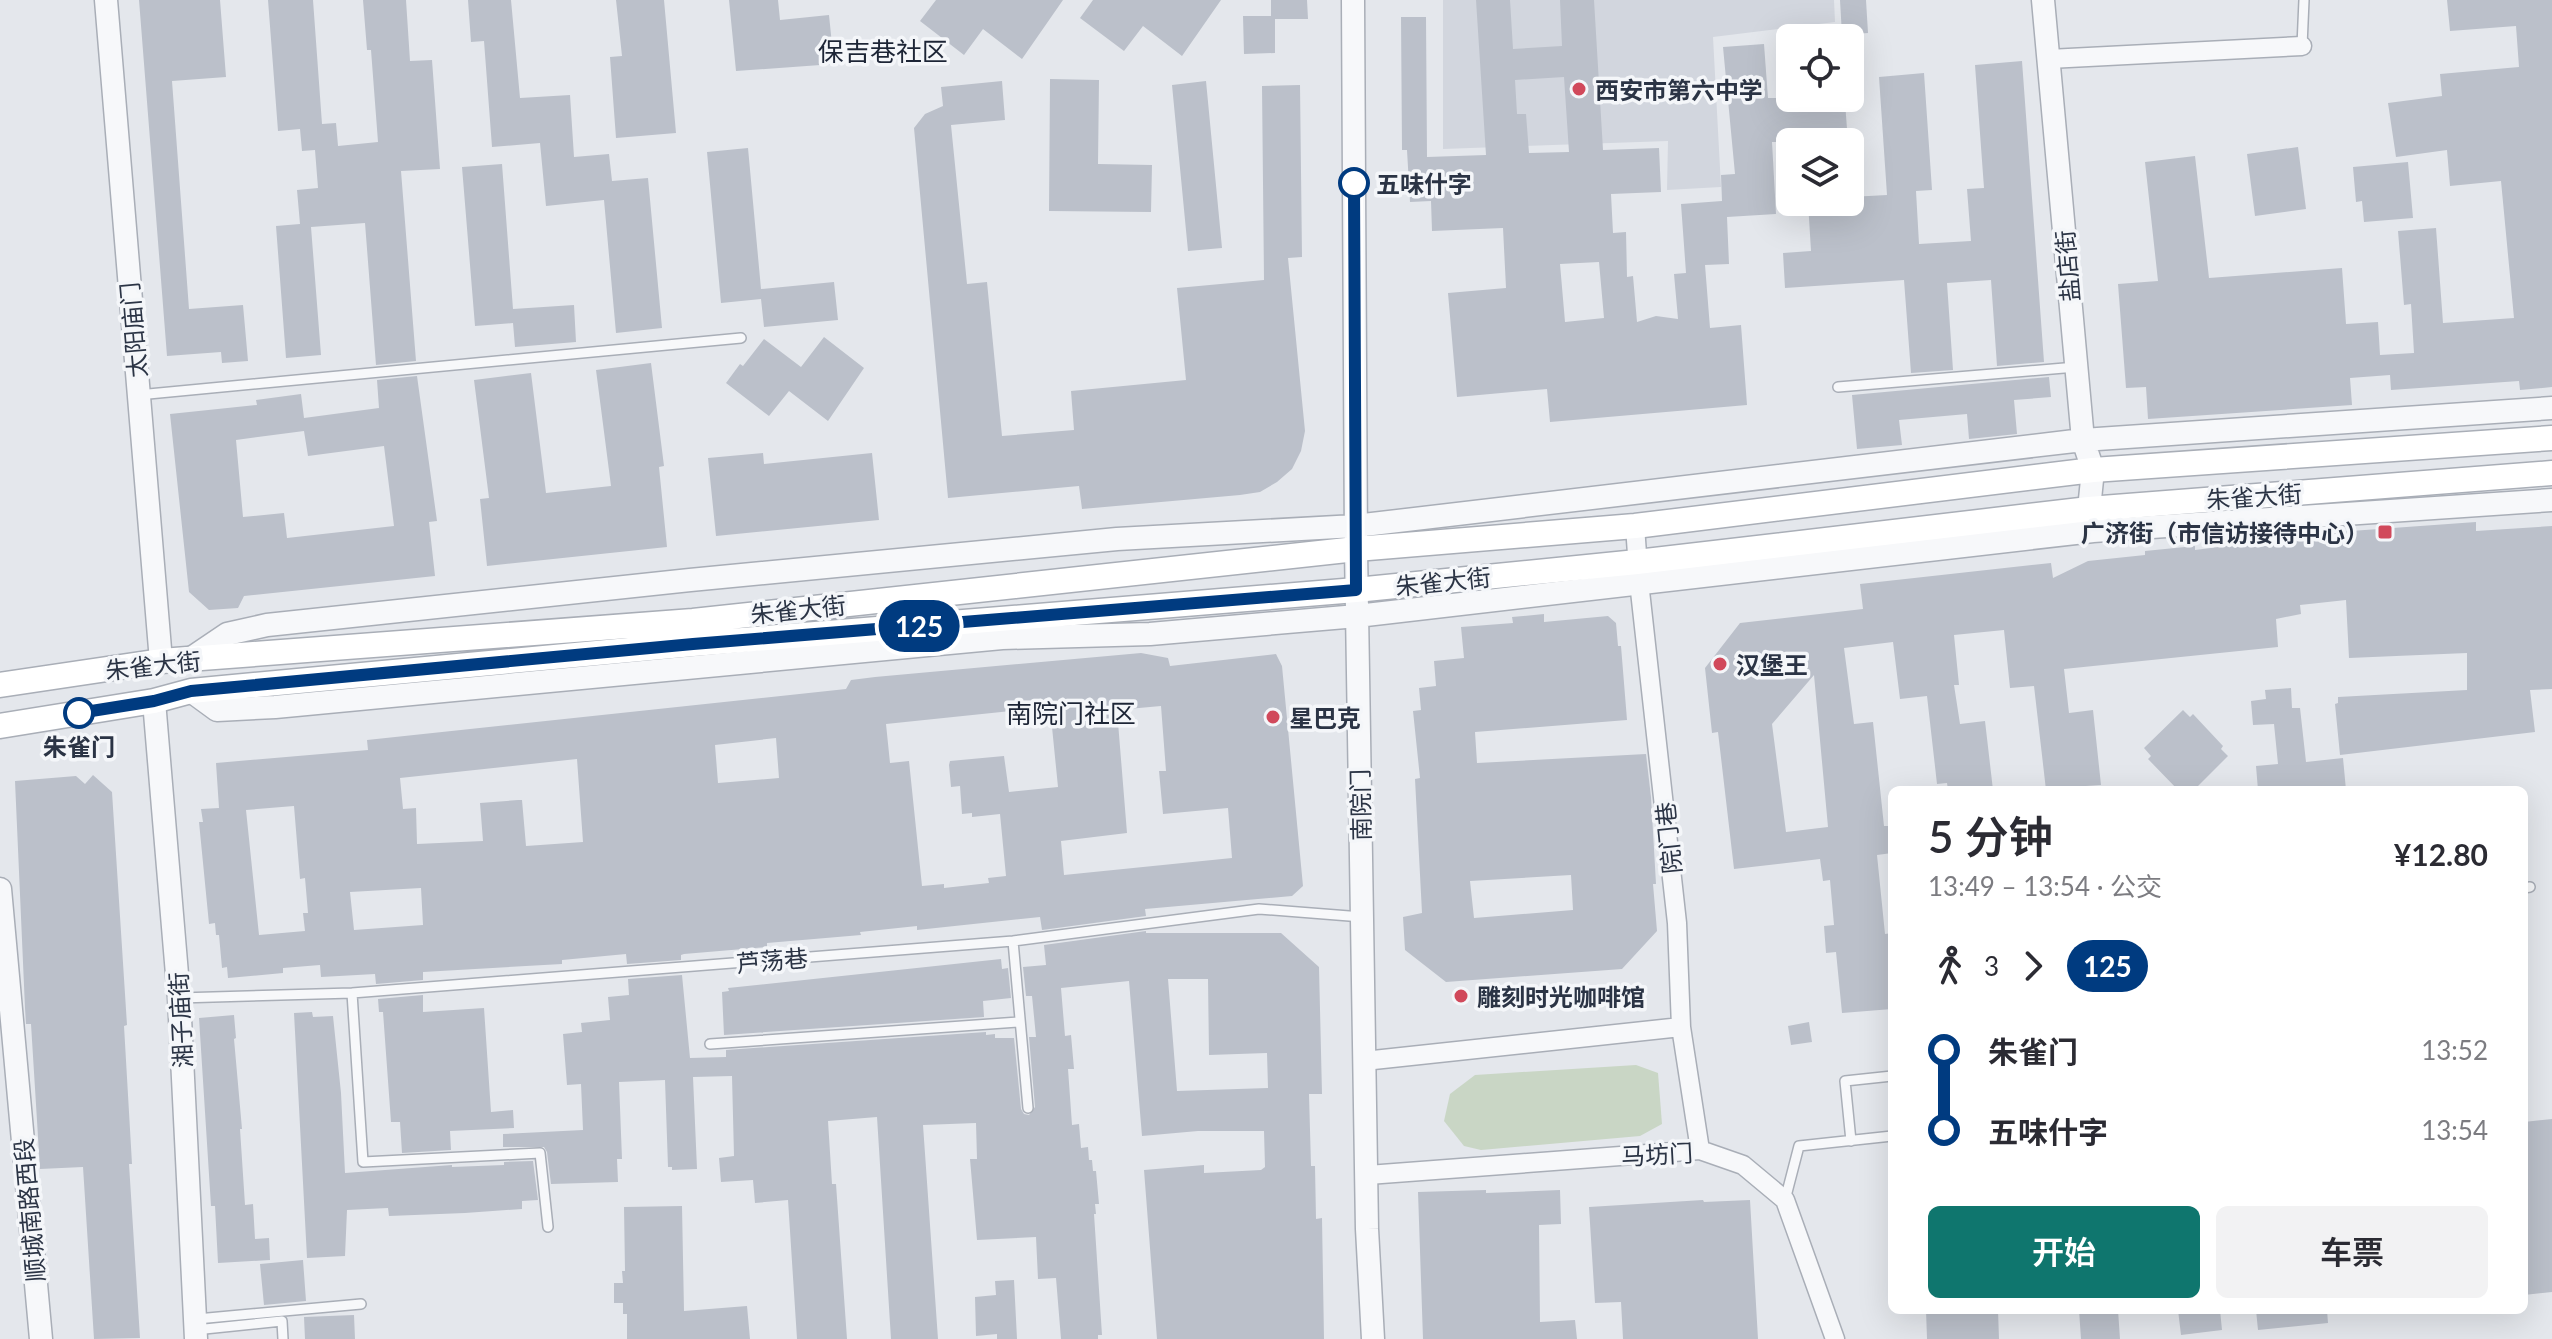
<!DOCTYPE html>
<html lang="zh">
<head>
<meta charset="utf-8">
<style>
	:root { --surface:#fff; --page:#f2f2f3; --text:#2b2b33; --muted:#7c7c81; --accent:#0f766e }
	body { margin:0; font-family:Lato,"Noto Sans SC",sans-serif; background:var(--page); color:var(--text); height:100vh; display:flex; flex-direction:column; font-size:30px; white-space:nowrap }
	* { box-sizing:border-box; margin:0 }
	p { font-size:26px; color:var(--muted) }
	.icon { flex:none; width:44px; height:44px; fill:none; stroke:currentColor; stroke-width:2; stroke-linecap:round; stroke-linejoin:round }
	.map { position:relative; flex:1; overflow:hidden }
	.side { position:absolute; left:1888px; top:786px; width:640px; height:528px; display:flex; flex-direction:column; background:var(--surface); border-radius:12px; box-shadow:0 8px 32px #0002 }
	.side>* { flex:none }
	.badge { padding:0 16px; border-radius:26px; font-size:28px; line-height:52px }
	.controls { position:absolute; left:1776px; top:24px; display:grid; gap:16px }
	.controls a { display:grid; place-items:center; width:88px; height:88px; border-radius:12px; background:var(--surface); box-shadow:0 8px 32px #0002; font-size:40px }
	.map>.badge { position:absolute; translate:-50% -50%; box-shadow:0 0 0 4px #fff }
	.legs { display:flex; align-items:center; gap:12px; height:88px; padding:0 40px; font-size:26px }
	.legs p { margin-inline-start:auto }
	.overview { display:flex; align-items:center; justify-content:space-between; height:136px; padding:0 40px }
	h1 { font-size:44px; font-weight:600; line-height:60px }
	.action { display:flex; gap:16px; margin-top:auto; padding:16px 40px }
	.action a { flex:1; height:92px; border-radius:12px; background:var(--accent); color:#fff; font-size:32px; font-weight:600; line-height:92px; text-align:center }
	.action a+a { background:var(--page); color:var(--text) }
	ul { padding:0 40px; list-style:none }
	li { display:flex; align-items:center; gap:28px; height:80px; font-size:30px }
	li i { display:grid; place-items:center; width:12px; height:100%; margin:0 10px; background:currentColor }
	li i::after { content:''; width:20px; height:20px; margin:-10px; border:6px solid; border-radius:50%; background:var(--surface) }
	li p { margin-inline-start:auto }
	li:first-child i { background:linear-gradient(#0000 50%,currentColor 0) }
	li:last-child i { background:linear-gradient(currentColor 50%,#0000 0) }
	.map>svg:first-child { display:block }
	.built { fill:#d2d6de }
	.green { fill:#c9d6c5 }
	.building { fill:#bbc0ca; fill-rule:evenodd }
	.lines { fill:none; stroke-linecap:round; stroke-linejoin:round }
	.service-casing { stroke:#a9aeb7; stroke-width:12 }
	.minor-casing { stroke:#a9aeb7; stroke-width:21 }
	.tertiary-casing { stroke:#a9aeb7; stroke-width:25 }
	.secondary-casing { stroke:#a9aeb7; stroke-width:27 }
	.service { stroke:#f7f8fa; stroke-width:9 }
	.minor { stroke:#f7f8fa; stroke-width:18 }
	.tertiary { stroke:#f7f8fa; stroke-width:22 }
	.secondary { stroke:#fff; stroke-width:24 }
	.line-1-casing { stroke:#fff; stroke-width:18 }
	.line-1 { stroke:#003b80; stroke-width:12 }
	.poi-dot { fill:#d1495b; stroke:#f4f6f9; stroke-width:3 }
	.stop-1-dot { fill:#fff; stroke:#003b80; stroke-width:4 }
	.labels { text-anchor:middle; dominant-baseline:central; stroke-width:7; stroke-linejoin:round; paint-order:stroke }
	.poi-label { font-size:24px; font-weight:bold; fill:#2b3445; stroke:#f4f6f9; text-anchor:start }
	.stop-label { font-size:24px; font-weight:bold; fill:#2b3445; stroke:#f4f6f9; text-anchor:start }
	.street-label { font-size:24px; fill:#2b3445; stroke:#f4f6f9 }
	.neighbourhood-label { font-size:26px; fill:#1d2536; stroke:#f4f6f9 }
</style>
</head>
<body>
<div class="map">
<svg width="2552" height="1339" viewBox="0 0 2552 1339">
	<rect width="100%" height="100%" fill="#e4e7ec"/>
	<!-- built -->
	<path class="built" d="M1443 0H1834L1835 22 1713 37 1721 187 1667 190 1668 141 1443 149Z"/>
	<!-- green -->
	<path class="green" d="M1636 1065 1658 1073 1662 1124 1640 1136 1481 1150 1464 1146 1444 1121 1450 1094 1475 1075Z"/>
	<!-- building -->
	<path class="building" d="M139 0H220L226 77 172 81 189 309 243 305 248 361 222 363 221 352 167 356Z
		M268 0H313L322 124 336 123 338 146 378 142 371 50H367L363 0H406L410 61 432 60 440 169 401 171 416 361 376 365 365 223 311 227 321 355 286 358 276 226 300 224 297 190 318 188 315 150 302 151 300 129 278 131Z
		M468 0H511L520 98 570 95 574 157 609 154 612 181 648 178 662 328 616 333 604 200 546 206 540 143 492 147 484 41 471 42Z
		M616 0H664L676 133 616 138 610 57 622 56Z
		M729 0H778L780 20 829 15 834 64 736 71Z
		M936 0H1063L1022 59 983 29 964 55 920 21Z
		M1093 0H1221L1182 56 1143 26 1124 51 1080 18Z
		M1271 0H1307L1308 19H1275V53L1244 54 1243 16H1271Z
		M1476 0H1510L1513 49 1562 46 1560 0H1594L1603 150 1659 148 1661 192 1611 194 1613 233 1626 232 1627 277 1633 276 1637 322 1656 316 1678 319 1674 274 1686 273 1681 204 1722 201 1721 175 1735 174 1723 47 1764 44 1768 98H1840V102H1845L1848 142H1772L1776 214 1727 217 1729 264 1705 265 1710 328 1741 325 1747 405 1550 422 1547 389 1457 397 1448 293 1506 288 1503 228 1432 231 1431 201 1410 202 1407 150H1402L1401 17H1426L1427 157 1486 155ZM1564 77 1569 152 1529 153 1526 114H1517L1515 80ZM1599 262 1604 318 1565 322 1560 264Z
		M1840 0H1866L1868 33 1842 35Z
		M2447 0H2552V387L2520 390 2519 381 2391 390 2390 375 2350 378 2352 405 2148 419 2146 387 2126 388 2118 284 2158 281 2145 162 2195 156 2209 278 2342 268 2346 324 2378 322 2380 355 2414 353 2411 304 2404 305 2398 231 2436 228 2443 323 2514 318 2501 181 2450 186 2447 150 2396 157 2388 103 2442 96 2440 74 2519 67 2516 26 2450 31Z
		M2022 61 2044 362 1997 366 1991 280 1947 283 1953 370 1911 373 1904 280 1785 288 1783 253 1811 251 1808 202H1850V197L1887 195 1879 77 1924 73 1932 190 1916 191 1919 244 1971 241 1967 189 1984 188 1975 65Z
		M1050 79 1099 80 1098 164 1152 165 1151 212 1049 211Z
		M1002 81 1005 120 951 125 967 284 987 282 1002 436 1074 430 1071 391 1186 380 1177 288 1264 280 1262 86 1300 85 1302 257 1288 258 1305 431 1301 451 1292 469 1277 482 1260 492 1240 495 1082 509 1079 486 948 498 914 128 925 114 943 106 941 87Z
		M1206 81 1222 248 1188 251 1172 85Z
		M2298 147 2306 209 2255 216 2247 154Z
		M748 148 761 289 834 282 838 320 764 327 761 299 721 303 707 152Z
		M2408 162 2413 218 2364 222 2362 201 2356 202 2353 167Z
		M502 164 513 309 574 305 576 342 515 347 513 323 475 326 462 167Z
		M824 337 864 368 828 421 789 391 769 416 726 383 740 364 743 366 764 339 801 367Z
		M651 363 664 466 659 467 667 547 487 566 480 499 489 498 474 380 531 373 546 493 611 486 596 370Z
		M417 376 437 521 429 522 435 576 244 596 238 608 209 610 189 592 170 414 257 405 256 400 301 394 304 418 379 408 377 380ZM304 431 308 456 384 446 394 526 287 538 284 513 243 517 236 440Z
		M2049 377 2051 397 2014 400 2017 434 1969 439 1967 414 1899 420 1902 445 1857 449 1852 395Z
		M763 453 764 464 872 453 879 520 716 536 708 458Z
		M2476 522V531L2552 526V689L2530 690 2535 732 2340 755 2335 704 2338 703V697L2467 690V653L2349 658 2346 600 2300 605 2301 614 2276 619 2278 647 2064 669 2069 713 2093 710 2101 785 2086 786V790H2046L2034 686 2010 688 2004 630 1954 635 1959 685H1954L1960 724 1985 721 1993 790H1948L1947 783 1937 784 1927 696 1900 699 1893 642 1844 648 1854 724 1873 722 1884 826H1892V853L1877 855 1885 934 1892 933V1009L1842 1013 1836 952 1826 953 1824 926 1834 925 1830 880 1823 881 1820 859 1734 869 1718 732 1712 733 1705 668 1740 623 1863 609 1860 584 2051 563 2053 578 2088 561 2145 555V551L2195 546V550L2337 532ZM1814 675 1828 827 1786 832 1772 724Z
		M1544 614V622L1608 616 1616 623 1618 646H1621L1627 720 1475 732 1477 763 1646 754 1651 797 1656 884H1653L1657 931 1622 969 1446 982 1405 950 1403 917 1422 913 1415 779 1420 778 1413 711 1421 710 1419 688 1436 686 1434 661 1464 658 1461 627 1513 623 1512 617ZM1571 875 1573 910 1474 918 1470 881Z
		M1141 653 1168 658 1170 666 1276 654 1282 666 1303 886 1292 896 1145 909 1146 916 1042 930 1040 917 917 930V926L860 932 861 935 767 943V947L684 954 681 955V960L627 964 626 954 562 960V964L423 972V980L376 984 375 974 321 977 320 965 283 968V973L228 978 227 967 222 968 219 935H216L215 923 209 924 199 822H203L201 809 219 808 216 763 368 750 367 740 846 689 851 680 875 677ZM1161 706 1166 771H1159L1163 814 1228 808 1232 858 1064 875 1061 841 1127 833 1117 710ZM1050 707 1058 787 1009 792 1004 756 950 761 949 765 951 787 960 786 962 814 972 813V817L1000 814 1006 876 988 878 989 883 944 888V884L922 886 909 761 890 763 886 724ZM776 738 779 778 718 783 715 745ZM577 759 583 842 526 846 522 800H518L480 803 483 841 417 844 416 808 403 809 400 778ZM294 806 300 879 305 878 308 913H303L305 931 259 935 246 810ZM421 888 423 925 354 930 350 892Z
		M2291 688 2292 708H2300L2306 762 2343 758 2346 790H2258L2256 766 2278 764 2274 724 2253 725 2251 701 2266 699 2265 690Z
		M2183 710 2190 717 2193 714 2223 746 2221 749 2228 756 2194 790H2178L2148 759 2151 756 2144 748Z
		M93 775 112 792 127 1025 124 1026 132 1164H129L140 1338 94 1339 83 1167 40 1169 31 1024H26L25 1008 15 781 76 776 85 784Z
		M1146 931V933H1281L1319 967 1322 1094H1309L1311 1166H1315L1316 1219 1322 1218 1324 1339H1157L1144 1170 1204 1165V1173L1261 1170 1265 1167 1264 1131H1198L1142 1136 1129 981 1061 988 1065 1036 1071 1035 1074 1069H1068L1072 1125 1079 1124 1081 1148 1088 1147 1089 1160H1092L1093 1171H1096L1099 1204H1095L1096 1214H1094L1102 1335H1098V1339H1061L1056 1278 1038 1279 1036 1237 977 1240 970 1159H977L976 1123 923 1125 938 1339H891L877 1117 828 1121 832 1184H836L847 1339H797L788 1200 755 1203 753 1180 721 1182 719 1158 734 1156 732 1076 693 1077 697 1169 672 1170V1167H668L665 1080 619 1082 622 1159H617L618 1182 551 1184 547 1152 544 1147H503V1134L583 1130 581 1084 567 1085 563 1034 582 1032 581 1023 610 1020 608 997 629 995 628 979 682 975 690 1058 726 1057V1050L986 1032V1035L995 1034V1038H1014L1021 1109 1024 1114 1029 1115 1035 1107 1029 1037H1036L1032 996H1026L1023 967 1046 965 1044 945ZM1168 979H1208L1209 1055 1267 1053 1268 1088 1177 1091Z
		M1001 959 1002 969 1008 968 1011 998 983 1001 984 1017 724 1035 722 992 729 991 728 988Z
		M423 995V1012L484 1008 491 1112 513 1110 514 1128 450 1131 451 1150 402 1153 400 1122H391L383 1012H379L378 999Z
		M312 1012 313 1017 333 1016 341 1093 345 1173 452 1165V1167L504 1165V1162L533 1161 538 1200 522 1201V1209L465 1213 389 1216 388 1208 347 1210 345 1256 307 1258 294 1013Z
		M234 1015 236 1038 234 1039 242 1129H240L245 1205 253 1204 255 1239 269 1238 270 1260 218 1263 215 1206H211L199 1018Z
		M1809 1022 1812 1042 1791 1045 1788 1026Z
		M2552 1119V1292L2524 1295V1259L2528 1258 2524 1226V1122Z
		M1486 1190V1193L1560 1190 1561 1224 1539 1225 1540 1322 1575 1320 1577 1339H1423L1418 1192Z
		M1703 1200 1704 1202 1750 1200 1758 1339H1623L1621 1302 1595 1303 1589 1207Z
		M682 1206 684 1311 747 1306 750 1339H627V1314H623V1303H614V1283H623L622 1271H625L624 1207Z
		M303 1260 306 1301 264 1305 260 1264Z
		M1014 1280 1017 1339H997V1334L976 1336 975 1297 996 1295 995 1281Z
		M1926 1310H1998L1999 1339H1927Z
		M2079 1310H2118L2120 1339H2081Z
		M2178 1310H2220L2222 1330 2181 1335Z
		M2256 1310H2327L2328 1323 2258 1330Z
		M354 1315 355 1339H305L304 1317Z"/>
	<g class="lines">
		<defs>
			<path id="service" d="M2302 46 2304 0
				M1838 387 2076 367
				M138 395 741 338
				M2524 888 2530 887
				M1013 941 1028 1108
				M352 993 363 1162 540 1153 548 1227
				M179 998 352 993 1013 941 1259 909 1362 917
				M710 1044 1019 1022
				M1851 1141 1845 1081 1892 1076
				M1785 1200 1799 1146 1892 1136
				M197 1319 361 1304
				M195 1330 282 1321 283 1339"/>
			<path id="minor" d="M2049 59 2302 46
				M1635 526 1639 582 1677 923 1681 1027 1700 1150
				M1364 1061 1681 1027
				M1368 1175 1700 1150 1743 1165 1785 1200 1835 1339"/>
			<path id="tertiary" d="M106 0 161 661
				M1353 0 1356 549 1367 1229 1373 1339
				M2043 0 2083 440 2093 470 2089 509 2092 527
				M187 661 227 634 267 625 690 580 1117 539 1355 526 2083 440 2552 408
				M191 691 217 710 275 707 1002 638 1150 634 1357 616 2093 531 2552 500
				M154 701 179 998 196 1339
				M0 889 41 1339"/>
			<path id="secondary" d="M0 685 161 661 693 621 1356 549 1635 526 2093 470 2552 438
				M0 726 154 701 191 691 693 644 1356 590 1637 562 2089 509 2552 473"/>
		</defs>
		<!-- service casing -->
		<use href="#service" class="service-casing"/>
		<!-- minor casing -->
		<use href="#minor" class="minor-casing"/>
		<!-- tertiary casing -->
		<use href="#tertiary" class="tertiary-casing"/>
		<!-- secondary casing -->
		<use href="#secondary" class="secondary-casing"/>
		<!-- service -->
		<use href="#service" class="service"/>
		<!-- minor -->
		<use href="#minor" class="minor"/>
		<!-- tertiary -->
		<use href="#tertiary" class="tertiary"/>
		<!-- secondary -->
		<use href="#secondary" class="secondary"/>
	</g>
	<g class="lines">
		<defs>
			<path id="line-1" d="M79 713 154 701 191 691 693 644 1356 590 1354 183"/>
		</defs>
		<!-- line-1 casing -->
		<use href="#line-1" class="line-1-casing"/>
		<!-- line-1 -->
		<use href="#line-1" class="line-1"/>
	</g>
	<!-- markers -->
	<g class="poi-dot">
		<circle cx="1579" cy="89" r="8"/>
		<rect x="2377" y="524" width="16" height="16" rx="4"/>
		<circle cx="1720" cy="664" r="8"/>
		<circle cx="1273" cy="717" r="8"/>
		<circle cx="1461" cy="996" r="8"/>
	</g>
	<g class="stop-1-dot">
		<circle cx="1354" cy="183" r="14"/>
		<circle cx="79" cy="713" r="14"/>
	</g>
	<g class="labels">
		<!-- poi labels -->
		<g class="poi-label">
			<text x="1595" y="89">西安市第六中学</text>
			<text x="2369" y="532" text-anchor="end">广济街（市信访接待中心）</text>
			<text x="1736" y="664">汉堡王</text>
			<text x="1289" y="717">星巴克</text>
			<text x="1477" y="996">雕刻时光咖啡馆</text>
		</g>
		<!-- stop labels -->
		<g class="stop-label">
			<text x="1376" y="183">五味什字</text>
			<text x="79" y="746" text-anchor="middle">朱雀门</text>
		</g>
		<!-- street labels -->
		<g class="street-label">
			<text transform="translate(2067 266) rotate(-95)">盐店街</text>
			<text transform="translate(133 330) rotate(-95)">太阳庙门</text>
			<text transform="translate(2254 496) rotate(-4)">朱雀大街</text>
			<text transform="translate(1443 581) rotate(-6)">朱雀大街</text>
			<text transform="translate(798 609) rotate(-6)">朱雀大街</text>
			<text transform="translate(153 665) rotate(-6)">朱雀大街</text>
			<text transform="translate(1360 805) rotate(-91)">南院门</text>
			<text transform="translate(1668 838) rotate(-96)">院门巷</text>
			<text transform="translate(772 960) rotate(-5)">芦荡巷</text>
			<text transform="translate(180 1020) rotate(-93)">湘子庙街</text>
			<text transform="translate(1657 1154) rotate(-3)">马坊门</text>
			<text transform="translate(29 1210) rotate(-95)">顺城南路西段</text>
		</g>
		<!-- neighbourhood labels -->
		<g class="neighbourhood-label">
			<text x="883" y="51">保吉巷社区</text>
			<text x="1071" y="713">南院门社区</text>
		</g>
	</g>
</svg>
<div class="controls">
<a><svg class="icon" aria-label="locate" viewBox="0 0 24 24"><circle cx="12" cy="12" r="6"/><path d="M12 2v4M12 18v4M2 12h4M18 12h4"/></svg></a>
<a><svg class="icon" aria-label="layers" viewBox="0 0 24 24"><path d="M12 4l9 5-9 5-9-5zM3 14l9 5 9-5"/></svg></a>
</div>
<b class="badge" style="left:919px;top:626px;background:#003b80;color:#fff">125</b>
<section class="side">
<div class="overview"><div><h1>5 分钟</h1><p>13:49 – 13:54 · 公交</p></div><b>¥12.80</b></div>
<div class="legs"><svg class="icon" aria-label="walk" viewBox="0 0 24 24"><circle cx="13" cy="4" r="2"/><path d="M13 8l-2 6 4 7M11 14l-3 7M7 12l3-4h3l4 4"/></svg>3<svg class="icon" aria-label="forward" viewBox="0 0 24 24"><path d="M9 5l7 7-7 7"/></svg><b class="badge" style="background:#003b80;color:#fff">125</b></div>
<ul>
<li><i style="color:#003b80"></i><b>朱雀门</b><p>13:52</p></li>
<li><i style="color:#003b80"></i><b>五味什字</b><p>13:54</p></li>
</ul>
<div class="action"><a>开始</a><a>车票</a></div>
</section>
</div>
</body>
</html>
